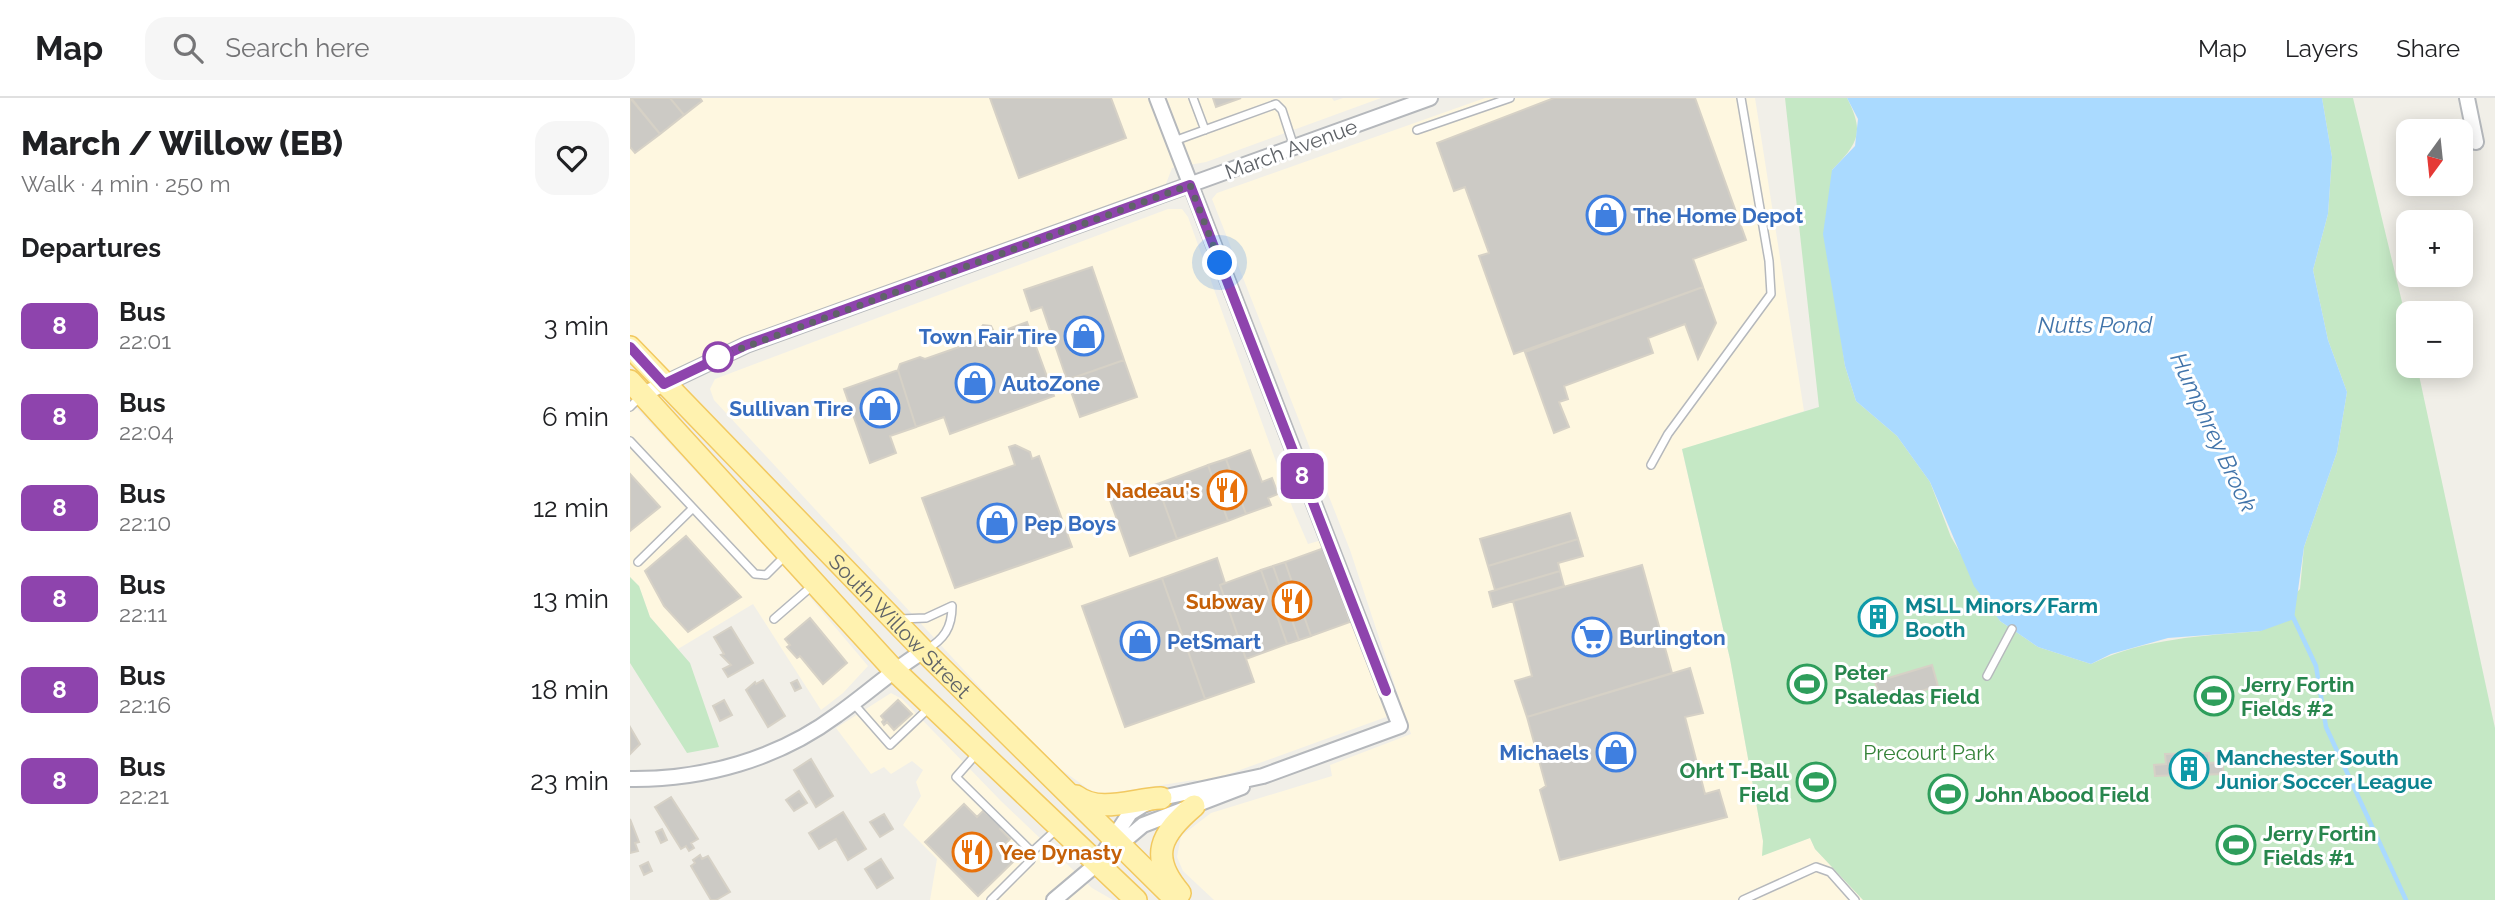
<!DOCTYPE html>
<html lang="en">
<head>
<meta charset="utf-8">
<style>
	:root { --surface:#fff; --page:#f6f6f6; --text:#202124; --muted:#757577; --line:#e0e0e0 }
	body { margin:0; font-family:Raleway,sans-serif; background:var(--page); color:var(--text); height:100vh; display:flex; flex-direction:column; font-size:26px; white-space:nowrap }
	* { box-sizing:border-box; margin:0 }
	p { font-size:23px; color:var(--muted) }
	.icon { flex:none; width:38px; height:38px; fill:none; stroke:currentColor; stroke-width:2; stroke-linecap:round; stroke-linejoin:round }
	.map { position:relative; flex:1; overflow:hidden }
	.side { display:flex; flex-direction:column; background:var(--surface); width:630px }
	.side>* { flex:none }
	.badge { padding:0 14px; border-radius:10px; font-size:24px; line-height:46px }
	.needle { width:46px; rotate:195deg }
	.tools { position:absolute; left:1766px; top:21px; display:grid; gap:14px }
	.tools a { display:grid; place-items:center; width:77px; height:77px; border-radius:14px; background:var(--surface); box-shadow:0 4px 18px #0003; font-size:35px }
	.you { position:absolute; width:35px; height:35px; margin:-18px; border:5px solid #fff; border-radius:50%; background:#1a73e8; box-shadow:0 0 0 10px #1a73e833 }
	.map>.badge { position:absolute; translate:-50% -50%; box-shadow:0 0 0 4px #fff }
	h2 { padding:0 21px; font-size:26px; line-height:63px }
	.round { display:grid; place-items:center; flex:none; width:74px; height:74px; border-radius:21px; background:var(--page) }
	.summary { display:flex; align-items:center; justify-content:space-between; height:119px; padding:0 21px }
	h1 { font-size:33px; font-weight:800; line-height:52px }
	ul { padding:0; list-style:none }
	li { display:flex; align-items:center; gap:21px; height:91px; padding:0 21px }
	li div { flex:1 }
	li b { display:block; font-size:26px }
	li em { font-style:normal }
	li .badge { min-width:77px; font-weight:700; text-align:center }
	header { display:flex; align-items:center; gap:42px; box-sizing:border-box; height:98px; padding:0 35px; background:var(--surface); border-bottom:2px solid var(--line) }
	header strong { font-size:33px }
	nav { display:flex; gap:38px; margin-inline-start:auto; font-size:24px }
	.search { width:490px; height:63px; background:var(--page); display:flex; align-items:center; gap:18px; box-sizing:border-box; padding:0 24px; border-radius:21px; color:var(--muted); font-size:26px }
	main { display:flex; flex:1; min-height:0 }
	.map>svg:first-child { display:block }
	.commercial { fill:#fef7e0 }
	.green { fill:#c5e8c5 }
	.water { fill:#aadaff }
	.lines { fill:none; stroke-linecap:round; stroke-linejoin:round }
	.stream { stroke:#aadaff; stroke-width:4.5 }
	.building { fill:#cccac5; stroke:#d6d1c6; stroke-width:2 }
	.lane-casing { stroke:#b5b8bc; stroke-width:10 }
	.street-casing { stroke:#b5b8bc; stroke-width:18 }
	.primary-casing { stroke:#f2c960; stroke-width:24 }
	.lane { stroke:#fff; stroke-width:7 }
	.street { stroke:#fff; stroke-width:14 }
	.primary { stroke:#fff2af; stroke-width:21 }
	.line-casing { stroke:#fff; stroke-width:16 }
	.line { stroke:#8e44ad; stroke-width:10 }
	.walk { stroke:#5f6368; stroke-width:7; stroke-dasharray:0 12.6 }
	.stop-dot { fill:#fff; stroke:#8e44ad; stroke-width:3.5 }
	.labels { text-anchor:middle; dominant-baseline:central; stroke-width:6; stroke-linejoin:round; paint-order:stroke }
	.street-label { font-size:21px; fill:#5f6368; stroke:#fff }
	.shop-label { font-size:21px; font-weight:bold; fill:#366cbe; stroke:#fff; text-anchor:start }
	.food-label { font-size:21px; font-weight:bold; fill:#c56008; stroke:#fff; text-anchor:end }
	.culture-label { font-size:21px; font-weight:bold; fill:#0d838f; stroke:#fff; text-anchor:start }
	.leisure-label { font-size:21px; font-weight:bold; fill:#27864d; stroke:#fff; text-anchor:start }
	.park-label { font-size:21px; fill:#348238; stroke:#fff }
	.water-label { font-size:23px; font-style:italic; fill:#4174aa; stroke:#fff }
</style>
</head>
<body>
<header>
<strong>Map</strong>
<div class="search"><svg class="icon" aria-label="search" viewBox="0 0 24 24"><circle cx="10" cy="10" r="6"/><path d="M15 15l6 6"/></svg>Search here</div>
<nav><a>Map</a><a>Layers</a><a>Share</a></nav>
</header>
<main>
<section class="side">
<div class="summary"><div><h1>March / Willow (EB)</h1><p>Walk · 4 min · 250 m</p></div><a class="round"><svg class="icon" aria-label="heart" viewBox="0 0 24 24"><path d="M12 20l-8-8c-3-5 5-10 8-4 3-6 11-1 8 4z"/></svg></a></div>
<h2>Departures</h2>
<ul>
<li><span class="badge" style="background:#8e44ad;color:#fff">8</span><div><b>Bus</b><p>22:01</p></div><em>3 min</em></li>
<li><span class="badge" style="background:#8e44ad;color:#fff">8</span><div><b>Bus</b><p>22:04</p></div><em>6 min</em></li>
<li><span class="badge" style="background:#8e44ad;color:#fff">8</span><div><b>Bus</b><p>22:10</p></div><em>12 min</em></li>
<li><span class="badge" style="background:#8e44ad;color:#fff">8</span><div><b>Bus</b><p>22:11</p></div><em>13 min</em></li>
<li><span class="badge" style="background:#8e44ad;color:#fff">8</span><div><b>Bus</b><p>22:16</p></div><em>18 min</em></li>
<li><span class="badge" style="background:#8e44ad;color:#fff">8</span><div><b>Bus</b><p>22:21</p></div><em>23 min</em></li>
</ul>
</section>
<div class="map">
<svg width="1865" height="802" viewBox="0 0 1865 802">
	<rect width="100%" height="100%" fill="#f1efe8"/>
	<!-- commercial -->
	<path class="commercial" d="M0 0H702L704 3 713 0H751L576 64 542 70 531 99 401 143 34 286 0 249Z
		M855 0H1125L1174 313 1052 352 1100 561 1133 743V757L1180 740 1185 751 1233 802H584L553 773 547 759 551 738 581 715 702 678 700 667 781 636 720 452 582 101 587 95Z
		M538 111H552L558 119 663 411 678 446 692 442 759 618 577 684 564 682 467 697 426 668 370 611 84 302 80 291 85 281Z
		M0 303 156 471 238 568 213 595 191 612 123 506 48 551 20 519 9 488 0 479Z
		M261 595 272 601 371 703 462 790 483 802H300L307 761 273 727 291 698 286 684 293 672 282 663 261 676 254 669 241 676 206 630Z"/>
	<!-- green -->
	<path class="green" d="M1155 0H1217C1235 35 1228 45 1202 72L1208 217 1215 268 1226 303 1267 338 1300 384 1321 439 1370 523 1408 549 1461 566C1515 540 1572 538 1631 533L1670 491 1674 449 1707 354 1717 294 1698 242 1683 172 1698 116 1702 59 1692 0H1723L1778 229V268H1787L1865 630V802H1233L1185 751 1180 740 1132 758 1133 743 1100 561 1052 351 1189 309Z
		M0 479 9 488 20 519 60 565 89 649 57 655 0 565Z"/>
	<!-- water -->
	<path class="water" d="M1217 0H1692L1702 59 1698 116 1683 172 1698 242 1717 294 1707 354 1674 449 1664 521 1631 533 1538 540 1481 556 1461 566 1408 549 1370 523 1344 488 1300 384 1267 338 1226 303 1215 268 1193 136 1202 72 1225 48 1228 21Z"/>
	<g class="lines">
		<!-- stream -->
		<path class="stream" d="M1663 519 1686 568 1696 629 1776 802"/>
	</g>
	<!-- building -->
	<path class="building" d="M0 0 30 36 5 55 0 49Z
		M1 0H40L54 17 30 36Z
		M40 0H70L72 3 54 17Z
		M360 0H481L496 40 389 80Z
		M583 0H611L586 9Z
		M924 0H1065L1116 142 1063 161 1073 189 884 256 849 158 859 155 835 89 824 93 807 45Z
		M462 169 494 262 437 282 412 209 401 213 394 192Z
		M1073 189 1086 225 1068 261 1055 226 1018 240 1023 255 934 288 938 301 929 304 939 329 924 335 895 254Z
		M397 224 424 298 320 336 314 319 286 329 268 272 270 266 290 259 295 261 349 242 348 234 353 227 361 228 365 236Z
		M494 262 507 299 450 319 437 282Z
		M268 272 286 329 260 338 266 355 240 365 214 291Z
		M385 347 400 354 402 361 409 358 442 449 325 490 292 400 385 367 379 349Z
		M620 352 632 384 642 380 648 396 638 400 641 407 616 416 596 361Z
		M596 361 616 416 598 423 578 367Z
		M578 367 598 423 547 441 527 386Z
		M0 376 30 409 0 433Z
		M527 386 547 441 500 458 480 402Z
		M940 415 948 441 858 468 850 441Z
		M56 438 111 499 58 534 34 508 15 473Z
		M948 441 953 458 928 465 930 473 865 492 858 468Z
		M694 450 720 524 681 538 655 464Z
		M587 460 595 485 590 487 624 584 575 601 532 480Z
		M655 464 681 538 669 542 643 468Z
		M1012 467 1042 575 897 619 885 583 902 578 883 503Z
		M643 468 669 542 657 546 631 472Z
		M631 472 657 546 616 561 590 487Z
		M930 473 934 488 863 509 859 494Z
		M532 480 575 601 495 629 452 508Z
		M1248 509 1257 521 1249 528 1240 516Z
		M180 520 217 565 193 586 170 558 167 560 157 549 160 547 155 541Z
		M101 529 123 565 98 579 93 571 101 567 91 557 94 556 84 539Z
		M1302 567 1308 588 1242 608 1238 595 1248 592 1245 584Z
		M1060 570 1073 615 1055 619 1075 696 1089 692 1097 719 930 762 910 692 916 688 897 619Z
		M133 582 155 618 138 629 116 592 125 584 126 586Z
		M167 582 171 590 165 593 161 585Z
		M94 602 102 617 90 623 83 608Z
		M268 602 282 616 264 632 257 624 254 627 252 624 254 622 251 618Z
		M0 629 10 646 0 656Z
		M1579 655V665L1593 664V676L1568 677V688H1551V677L1525 678 1524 667 1536 666 1535 656Z
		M181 661 203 698 186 709 164 672Z
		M169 693 177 705 164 713 156 702Z
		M41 699 68 741 61 745 64 750 59 753 56 748 51 751 25 709Z
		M334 706 347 719 353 713 373 728 370 731 380 741 374 747 387 760 348 798 295 744Z
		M213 714 236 751 218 762 206 741 189 751 179 735Z
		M254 716 263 731 250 739 240 724Z
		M0 721 9 744 5 745 8 753 0 755Z
		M32 731 37 742 31 745 26 734Z
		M70 757 72 761 78 758 100 794 86 802H81L61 768 65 765 63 762Z
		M251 761 263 780 247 790 235 771Z
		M18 764 22 773 14 777 10 768Z"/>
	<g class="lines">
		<defs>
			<path id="lane" d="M563 0 575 32
				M787 32 880 0
				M544 43 646 6 652 12 664 49
				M0 309 10 299
				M0 343 125 476 136 477 157 456
				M1021 367 1038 336 1141 196 1139 163 1111 0
				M8 464 63 410
				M144 521 182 488
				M269 521 296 520 322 508C322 530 314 541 296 552
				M1357 578 1382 531
				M223 605 260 647 300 609
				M348 654 326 679 402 754 428 730
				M361 802 401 762 402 754
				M1113 802 1186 769 1200 774 1225 802"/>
			<path id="street" d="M1837 0 1846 44
				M13 296 116 247 800 0
				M0 681C73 682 148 661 207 617 237 596 262 572 294 553
				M466 766 500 715 513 707 531 700 633 678 770 628 527 0
				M424 802 513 727 612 689"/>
			<g id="primary">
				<path id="s1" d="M0 249 294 553 546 802"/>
				<path d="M0 283 263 571 506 802"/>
				<path d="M446 698C470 716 503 701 531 700"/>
				<path d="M550 795C518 758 531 736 564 708"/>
			</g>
		</defs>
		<!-- lane casing -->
		<use href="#lane" class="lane-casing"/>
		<!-- street casing -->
		<use href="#street" class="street-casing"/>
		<!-- primary casing -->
		<use href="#primary" class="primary-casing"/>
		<!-- lane -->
		<use href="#lane" class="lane"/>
		<!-- street -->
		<use href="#street" class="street"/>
		<!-- primary -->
		<use href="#primary" class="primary"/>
	</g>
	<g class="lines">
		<defs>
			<path id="line" d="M0 249 34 286 116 247 560 87 756 593"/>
		</defs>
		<!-- line casing -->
		<use href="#line" class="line-casing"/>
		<!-- line -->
		<use href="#line" class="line"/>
		<!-- walk -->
		<path class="walk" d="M88 259 82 261 560 87 590 165"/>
	</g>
	<!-- icons -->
	<defs>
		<symbol id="shop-ring" viewBox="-11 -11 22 22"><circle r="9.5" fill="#fff" stroke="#3f7fe0" stroke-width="1.5"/><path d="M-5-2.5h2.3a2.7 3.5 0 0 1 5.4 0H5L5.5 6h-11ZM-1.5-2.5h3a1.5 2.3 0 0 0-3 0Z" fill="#3f7fe0"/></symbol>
		<symbol id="restaurant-ring" viewBox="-11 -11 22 22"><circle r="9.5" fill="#fff" stroke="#e8710a" stroke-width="1.5"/><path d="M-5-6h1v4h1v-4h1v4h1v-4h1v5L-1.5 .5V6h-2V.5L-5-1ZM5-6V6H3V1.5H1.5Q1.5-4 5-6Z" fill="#e8710a"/></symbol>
		<symbol id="building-ring" viewBox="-11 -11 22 22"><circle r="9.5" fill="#fff" stroke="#0f9aa8" stroke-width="1.5"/><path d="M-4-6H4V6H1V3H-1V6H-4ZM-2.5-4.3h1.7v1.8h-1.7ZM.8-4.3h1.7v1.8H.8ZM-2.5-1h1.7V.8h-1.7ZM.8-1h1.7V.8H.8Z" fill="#0f9aa8"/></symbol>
		<symbol id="supermarket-ring" viewBox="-11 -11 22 22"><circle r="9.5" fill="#fff" stroke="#3f7fe0" stroke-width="1.5"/><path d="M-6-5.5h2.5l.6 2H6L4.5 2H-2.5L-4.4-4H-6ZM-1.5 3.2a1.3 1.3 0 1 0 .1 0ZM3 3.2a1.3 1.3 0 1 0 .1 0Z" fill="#3f7fe0"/></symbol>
		<symbol id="stadium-ring" viewBox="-11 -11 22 22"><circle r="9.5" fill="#fff" stroke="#2e9e5b" stroke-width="1.5"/><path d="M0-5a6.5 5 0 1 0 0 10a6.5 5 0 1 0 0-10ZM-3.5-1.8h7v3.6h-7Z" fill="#2e9e5b"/></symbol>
	</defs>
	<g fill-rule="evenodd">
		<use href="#shop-ring" x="954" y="95" width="44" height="44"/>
		<use href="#shop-ring" x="432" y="216" width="44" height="44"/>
		<use href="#shop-ring" x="323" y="263" width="44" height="44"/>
		<use href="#shop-ring" x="228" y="288" width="44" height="44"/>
		<use href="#restaurant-ring" x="575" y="370" width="44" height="44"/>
		<use href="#shop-ring" x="345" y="403" width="44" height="44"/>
		<use href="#restaurant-ring" x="640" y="481" width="44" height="44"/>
		<use href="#building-ring" x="1226" y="497" width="44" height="44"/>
		<use href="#supermarket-ring" x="940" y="517" width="44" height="44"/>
		<use href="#shop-ring" x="488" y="521" width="44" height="44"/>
		<use href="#stadium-ring" x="1155" y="564" width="44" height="44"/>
		<use href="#stadium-ring" x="1562" y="576" width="44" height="44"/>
		<use href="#shop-ring" x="964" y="632" width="44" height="44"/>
		<use href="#building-ring" x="1537" y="649" width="44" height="44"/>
		<use href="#stadium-ring" x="1164" y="662" width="44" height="44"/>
		<use href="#stadium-ring" x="1296" y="674" width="44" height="44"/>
		<use href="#stadium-ring" x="1584" y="725" width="44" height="44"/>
		<use href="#restaurant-ring" x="320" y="732" width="44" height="44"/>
	</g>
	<!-- markers -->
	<circle class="stop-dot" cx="88" cy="259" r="14"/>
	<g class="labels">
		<!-- street labels -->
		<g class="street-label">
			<text transform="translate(661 51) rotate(-20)">March Avenue</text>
			<text stroke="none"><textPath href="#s1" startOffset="388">South Willow Street</textPath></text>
		</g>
		<!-- shop labels -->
		<g class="shop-label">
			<text x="1003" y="117">The Home Depot</text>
			<text x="427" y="238" text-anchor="end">Town Fair Tire</text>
			<text x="372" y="285">AutoZone</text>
			<text x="223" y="310" text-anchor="end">Sullivan Tire</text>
			<text x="394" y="425">Pep Boys</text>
			<text x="989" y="539">Burlington</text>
			<text x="537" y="543">PetSmart</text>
			<text x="959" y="654" text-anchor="end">Michaels</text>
		</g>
		<!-- food labels -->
		<g class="food-label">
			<text x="570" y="392">Nadeau's</text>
			<text x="635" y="503">Subway</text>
			<text x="369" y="754" text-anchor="start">Yee Dynasty</text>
		</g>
		<!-- culture labels -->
		<g class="culture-label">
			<text x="1275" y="507">MSLL Minors/Farm<tspan x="1275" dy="24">Booth</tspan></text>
			<text x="1586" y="659">Manchester South<tspan x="1586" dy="24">Junior Soccer League</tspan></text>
		</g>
		<!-- leisure labels -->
		<g class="leisure-label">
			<text x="1204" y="574">Peter<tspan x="1204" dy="24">Psaledas Field</tspan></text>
			<text x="1611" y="586">Jerry Fortin<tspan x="1611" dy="24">Fields #2</tspan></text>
			<text x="1159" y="672" text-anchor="end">Ohrt T-Ball<tspan x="1159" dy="24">Field</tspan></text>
			<text x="1345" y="696">John Abood Field</text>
			<text x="1633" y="735">Jerry Fortin<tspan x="1633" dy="24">Fields #1</tspan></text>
		</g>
		<!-- park labels -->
		<g class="park-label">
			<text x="1299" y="654">Precourt Park</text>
		</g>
		<!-- water labels -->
		<g class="water-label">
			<text x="1465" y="226">Nutts Pond</text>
			<text transform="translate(1584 334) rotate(65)">Humphrey Brook</text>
		</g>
	</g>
</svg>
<div class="tools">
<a><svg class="needle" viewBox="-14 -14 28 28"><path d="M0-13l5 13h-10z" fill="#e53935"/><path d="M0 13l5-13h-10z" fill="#757577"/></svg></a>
<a>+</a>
<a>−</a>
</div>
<div class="you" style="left:590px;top:165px"></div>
<b class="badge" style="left:672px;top:378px;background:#8e44ad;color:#fff">8</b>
</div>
</main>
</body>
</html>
